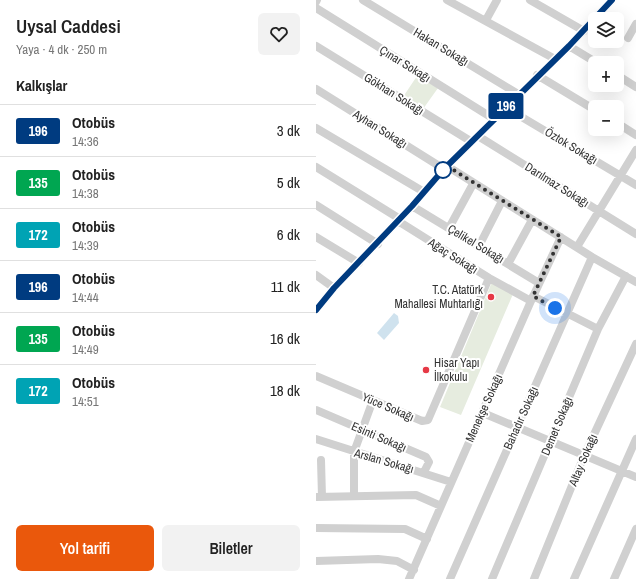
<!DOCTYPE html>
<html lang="tr">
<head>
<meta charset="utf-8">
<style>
	:root { --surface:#fff; --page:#f2f2f2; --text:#222; --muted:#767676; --line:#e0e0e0; --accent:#ea580c }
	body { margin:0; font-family:"Archivo Narrow",sans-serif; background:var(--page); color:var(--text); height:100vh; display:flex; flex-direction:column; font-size:15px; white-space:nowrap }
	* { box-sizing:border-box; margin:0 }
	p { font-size:13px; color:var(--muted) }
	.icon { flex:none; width:22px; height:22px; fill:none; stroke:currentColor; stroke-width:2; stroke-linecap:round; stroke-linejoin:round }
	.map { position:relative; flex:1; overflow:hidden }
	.drawer { display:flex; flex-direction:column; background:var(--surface); width:316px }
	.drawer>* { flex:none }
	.badge { padding:0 8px; border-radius:3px; font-size:14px; line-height:26px }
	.fabs { position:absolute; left:272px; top:12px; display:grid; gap:8px }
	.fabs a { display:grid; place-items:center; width:36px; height:36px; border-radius:6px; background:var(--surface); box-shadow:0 4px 16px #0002; font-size:20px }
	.you { position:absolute; width:20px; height:20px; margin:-10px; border:3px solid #fff; border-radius:50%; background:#1a73e8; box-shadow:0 0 0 6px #1a73e833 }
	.map>.badge { position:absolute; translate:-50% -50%; box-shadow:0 0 0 2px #fff }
	h2 { padding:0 16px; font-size:15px; line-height:36px }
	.round { display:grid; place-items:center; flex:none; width:42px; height:42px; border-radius:6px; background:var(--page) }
	.overview { display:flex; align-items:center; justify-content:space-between; height:68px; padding:0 16px }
	h1 { font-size:19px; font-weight:600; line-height:30px }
	.button { display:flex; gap:8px; margin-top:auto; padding:8px 16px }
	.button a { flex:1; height:46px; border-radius:6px; background:var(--accent); color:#fff; font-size:16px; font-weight:600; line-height:46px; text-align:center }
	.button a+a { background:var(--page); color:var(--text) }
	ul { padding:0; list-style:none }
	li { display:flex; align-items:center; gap:12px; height:52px; padding:0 16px; border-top:1px solid var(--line) }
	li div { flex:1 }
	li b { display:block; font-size:15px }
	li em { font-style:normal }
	li .badge { min-width:44px; font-weight:700; text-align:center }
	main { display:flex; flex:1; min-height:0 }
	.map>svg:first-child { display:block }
	.green { fill:#e6ecdf }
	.water { fill:#cfe2ee }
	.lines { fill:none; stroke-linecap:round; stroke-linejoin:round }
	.minor { stroke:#d0d0d0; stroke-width:8 }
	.line-casing { stroke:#fff; stroke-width:9 }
	.line { stroke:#003b80; stroke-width:6 }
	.walk { stroke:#333; stroke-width:4; stroke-dasharray:0 7.2 }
	.stop-dot { fill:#fff; stroke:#003b80; stroke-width:2 }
	.poi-dot { fill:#e63946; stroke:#fff; stroke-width:1.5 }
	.labels { text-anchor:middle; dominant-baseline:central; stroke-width:4; stroke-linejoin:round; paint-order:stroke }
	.street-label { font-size:12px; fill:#333; stroke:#fff }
	.poi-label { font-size:12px; fill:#333; stroke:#fff; text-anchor:end }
</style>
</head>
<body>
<main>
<section class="drawer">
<div class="overview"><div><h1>Uysal Caddesi</h1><p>Yaya · 4 dk · 250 m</p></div><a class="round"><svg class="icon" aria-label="heart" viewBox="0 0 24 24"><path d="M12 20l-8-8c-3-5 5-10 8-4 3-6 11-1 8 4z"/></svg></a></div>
<h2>Kalkışlar</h2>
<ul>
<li><span class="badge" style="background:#003b80;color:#fff">196</span><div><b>Otobüs</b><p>14:36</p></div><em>3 dk</em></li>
<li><span class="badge" style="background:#00a651;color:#fff">135</span><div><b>Otobüs</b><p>14:38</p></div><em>5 dk</em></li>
<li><span class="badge" style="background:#00a3b4;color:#fff">172</span><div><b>Otobüs</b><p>14:39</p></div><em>6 dk</em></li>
<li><span class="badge" style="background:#003b80;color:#fff">196</span><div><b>Otobüs</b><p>14:44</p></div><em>11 dk</em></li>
<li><span class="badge" style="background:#00a651;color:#fff">135</span><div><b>Otobüs</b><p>14:49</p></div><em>16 dk</em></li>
<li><span class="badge" style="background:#00a3b4;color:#fff">172</span><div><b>Otobüs</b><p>14:51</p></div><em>18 dk</em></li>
</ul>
<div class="button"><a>Yol tarifi</a><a>Biletler</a></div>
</section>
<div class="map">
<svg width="320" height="579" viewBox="0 0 320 579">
	<rect width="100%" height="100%" fill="#fff"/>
	<!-- green -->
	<path class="green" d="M101 76 122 88 107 109 87 97Z
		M176 282 197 294 145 415 124 407Z"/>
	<!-- water -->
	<path class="water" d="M78 313 82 316 83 323 68 340 61 333Z"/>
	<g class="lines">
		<!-- minor -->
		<path class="minor" d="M47 0 202 94
			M131 0 239 59
			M214 0 268 31
			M0 2 1 0
			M0 8 178 119
			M170 20 181 0
			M312 38 320 24
			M0 46 156 142
			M253 46 281 63
			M221 75 279 110
			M301 75 320 87
			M0 89 128 169
			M189 107 320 185
			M301 123 320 135
			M0 128 108 192
			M162 136 320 234
			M131 166 276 257 320 282
			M0 167 84 219
			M0 205 62 244
			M96 206 223 283
			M82 221 173 278 215 301
			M133 228 157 184
			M0 237 43 263
			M163 246 186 201
			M261 247 320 150
			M192 264 216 220
			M0 275 18 288
			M217 296 282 329
			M0 310 18 288 96 206 128 169 253 46 296 0
			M0 376 106 421 112 420 173 278
			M0 410 110 457 113 462 108 472
			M167 413 320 477
			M0 439 135 482
			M5 460 6 497
			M38 495V452L57 400
			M0 497 100 495 125 506
			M0 528 89 529 111 539
			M0 561 62 559 81 561 98 570
			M93 579 215 301 245 237
			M134 579 276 257
			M176 579 282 329 310 276
			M218 579 268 456 320 344
			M258 579 320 439
			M298 579 320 529"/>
	</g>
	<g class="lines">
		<defs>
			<path id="line" d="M0 310 18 288 96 206 128 169 253 46 296 0"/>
		</defs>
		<!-- line casing -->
		<use href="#line" class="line-casing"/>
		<!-- line -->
		<use href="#line" class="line"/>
		<!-- walk -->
		<path class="walk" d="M127 170 131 166 245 237 217 296 239 308"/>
	</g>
	<!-- markers -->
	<circle class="stop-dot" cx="127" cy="170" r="8"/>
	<g class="poi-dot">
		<circle cx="175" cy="297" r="4"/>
		<circle cx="110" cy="370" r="4"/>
	</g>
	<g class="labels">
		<!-- street labels -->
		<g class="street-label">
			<text transform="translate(125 47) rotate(31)">Hakan Sokağı</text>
			<text transform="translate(89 64) rotate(32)">Çınar Sokağı</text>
			<text transform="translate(78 94) rotate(32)">Gökhan Sokağı</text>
			<text transform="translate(64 129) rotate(32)">Ayhan Sokağı</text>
			<text transform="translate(255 146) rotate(31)">Öztok Sokağı</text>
			<text transform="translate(241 185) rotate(32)">Darılmaz Sokağı</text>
			<text transform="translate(160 244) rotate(31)">Çelikel Sokağı</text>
			<text transform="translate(137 256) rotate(32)">Ağaç Sokağı</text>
			<text transform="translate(72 407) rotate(23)">Yüce Sokağı</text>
			<text transform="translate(168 408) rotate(-66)">Menekşe Sokağı</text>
			<text transform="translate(205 418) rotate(-66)">Bahadır Sokağı</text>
			<text transform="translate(241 426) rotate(-67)">Demet Sokağı</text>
			<text transform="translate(63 437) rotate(23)">Esinti Sokağı</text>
			<text transform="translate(267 460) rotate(-67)">Altay Sokağı</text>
			<text transform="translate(68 461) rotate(16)">Arslan Sokağı</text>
		</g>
		<!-- poi labels -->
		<g class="poi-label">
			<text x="167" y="290">T.C. Atatürk<tspan x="167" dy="14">Mahallesi Muhtarlığı</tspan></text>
			<text x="118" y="363" text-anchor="start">Hisar Yapı<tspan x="118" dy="14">İlkokulu</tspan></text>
		</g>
	</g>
</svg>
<div class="fabs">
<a><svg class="icon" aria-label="layers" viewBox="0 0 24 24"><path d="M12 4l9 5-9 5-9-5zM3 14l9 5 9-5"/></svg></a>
<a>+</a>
<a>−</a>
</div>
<div class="you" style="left:239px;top:308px"></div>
<b class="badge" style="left:190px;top:106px;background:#003b80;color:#fff">196</b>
</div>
</main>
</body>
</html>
